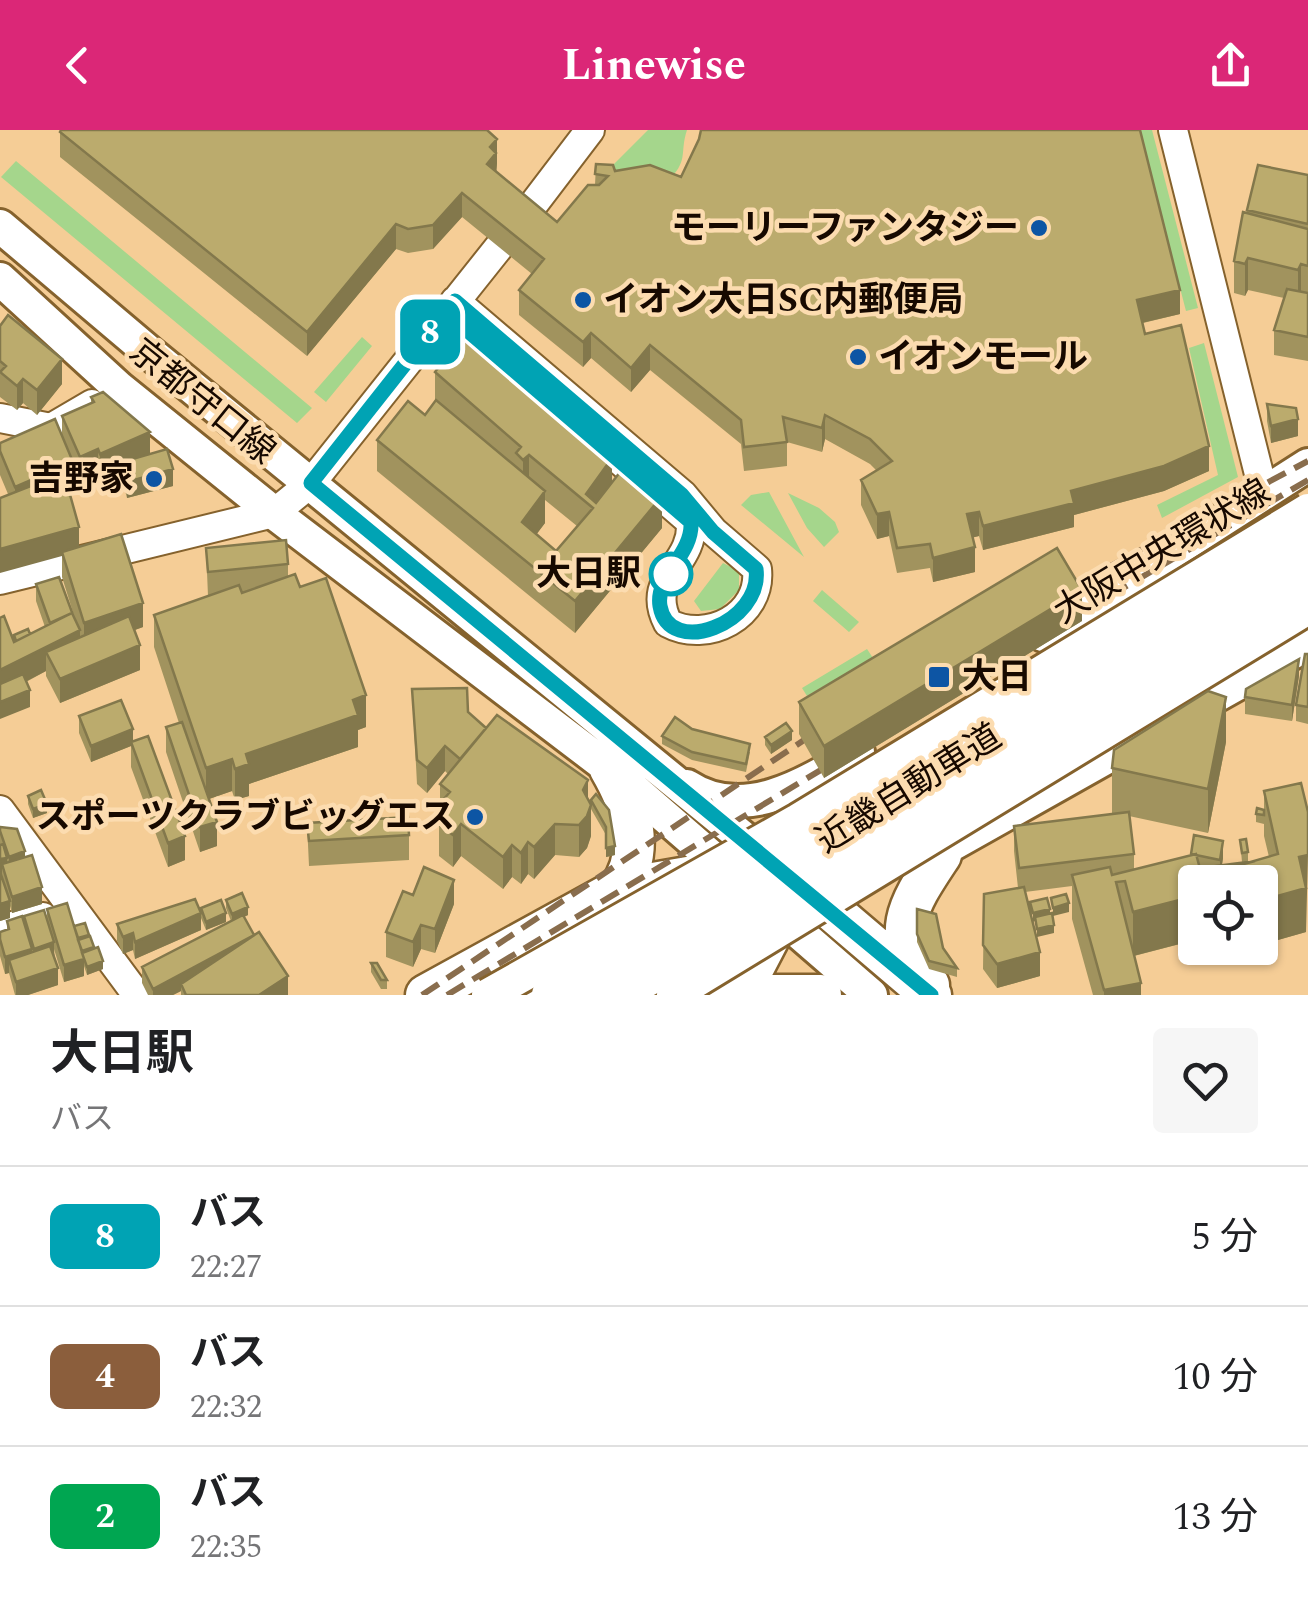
<!DOCTYPE html>
<html lang="ja">
<head>
<meta charset="utf-8">
<style>
	:root { --surface:#fff; --page:#f6f6f6; --text:#202124; --muted:#757577; --line:#e0e0e0; --accent:#db2777 }
	body { margin:0; font-family:Spectral,"Noto Sans JP",serif; background:var(--page); color:var(--text); height:100vh; display:flex; flex-direction:column; font-size:38px; white-space:nowrap }
	* { box-sizing:border-box; margin:0 }
	p { font-size:32px; color:var(--muted) }
	.icon { flex:none; width:55px; height:55px; fill:none; stroke:currentColor; stroke-width:2; stroke-linecap:round; stroke-linejoin:round }
	.map { position:relative; height:865px; overflow:hidden }
	.drawer { display:flex; flex-direction:column; background:var(--surface); flex:1 }
	.drawer>* { flex:none }
	.badge { padding:0 20px; border-radius:15px; font-size:35px; line-height:65px }
	.buttons { position:absolute; left:1178px; top:735px; display:grid; gap:20px }
	.buttons a { display:grid; place-items:center; width:100px; height:100px; border-radius:10px; background:var(--surface); box-shadow:0 2px 8px #0004; font-size:50px }
	.map>.badge { position:absolute; translate:-50% -50%; box-shadow:0 0 0 5px #fff }
	.round { display:grid; place-items:center; flex:none; width:105px; height:105px; border-radius:10px; background:var(--page) }
	.summary { display:flex; align-items:center; justify-content:space-between; height:170px; padding:0 50px }
	h1 { font-size:48px; font-weight:700; line-height:75px }
	ul { padding:0; list-style:none }
	li { display:flex; align-items:center; gap:30px; height:140px; padding:0 50px; border-top:2px solid var(--line) }
	li div { flex:1 }
	li b { display:block; font-size:38px }
	li em { font-style:normal }
	li .badge { min-width:110px; font-weight:700; text-align:center }
	header { display:flex; justify-content:space-between; align-items:center; height:130px; padding:0 50px; background:var(--accent); color:#fff; font-size:45px; font-weight:700 }
	.map>svg:first-child { display:block }
	.green { fill:#a5d68c }
	.lines { fill:none; stroke-linecap:round; stroke-linejoin:round }
	.minor-casing { stroke:#85622d; stroke-width:32 }
	.major-casing { stroke:#85622d; stroke-width:38 }
	.highway-casing { stroke:#85622d; stroke-width:45 }
	.minor { stroke:#fff; stroke-width:28 }
	.major { stroke:#fff; stroke-width:32 }
	.highway { stroke:#fff; stroke-width:40 }
	.rail { stroke:#896d4d; stroke-width:6; stroke-dasharray:20 10; stroke-linecap:butt }
	.major-bridge-casing { stroke:#85622d; stroke-width:38; stroke-linecap:butt }
	.highway-bridge-casing { stroke:#85622d; stroke-width:45; stroke-linecap:butt }
	.major-bridge { stroke:#fff; stroke-width:32 }
	.highway-bridge { stroke:#fff; stroke-width:40 }
	.wall { fill:#a1935e; fill-rule:evenodd }
	.shaded-wall { fill:#83784c }
	.building { fill:#bbab6d; stroke:#83784c; stroke-width:2.5 }
	.line-casing { stroke:#fff; stroke-width:22 }
	.line { stroke:#00a3b4; stroke-width:15 }
	.poi-dot { fill:#0d55a4; stroke:#fcdcb0; stroke-width:4 }
	.stop-dot { fill:#fff; stroke:#00a3b4; stroke-width:5 }
	.labels { text-anchor:middle; dominant-baseline:central; stroke-width:9; stroke-linejoin:round; paint-order:stroke }
	.poi-label { font-size:35px; font-weight:bold; fill:#170900; stroke:#fcdcb0; text-anchor:end }
	.street-label { font-size:35px; fill:#170900; stroke:#fcdcb0 }
	.stop-label { font-size:35px; font-weight:bold; fill:#170900; stroke:#fcdcb0; text-anchor:end }
</style>
</head>
<body>
<header><svg class="icon" aria-label="back" viewBox="0 0 24 24"><path d="M15 5l-7 7 7 7"/></svg>Linewise<svg class="icon" aria-label="share" viewBox="0 0 24 24"><path d="M12 15V3M7 8l5-5 5 5M5 13v7h14v-7"/></svg></header>
<div class="map">
<svg width="1308" height="865" viewBox="0 0 1308 865">
	<rect width="100%" height="100%" fill="#f5cd96"/>
	<!-- green -->
	<path class="green" d="M648 0H687C679 24 690 30 666 53L598 50Z
		M1139 0H1152L1198 178 1186 181Z
		M16 31 312 278 297 293 1 47Z
		M362 207 372 216 326 272 314 262Z
		M1204 213 1238 347 1162 388 1157 375 1218 345 1189 218Z
		M769 362 804 427 741 375 751 365Z
		M788 363 819 378 835 392 839 402 824 417 807 398Z
		M723 433 739 441V460L720 479 701 481 694 471Z
		M822 460 859 492 849 502 813 471Z
		M867 519 873 528 807 566 802 558Z"/>
	<g class="lines">
		<defs>
			<path id="minor" d="M1173 0 1264 364
				M523 88 590 0
				M447 181 691 392C694 436 644 447 668 493 707 514 762 486 757 439L713 401 683 365 455 171
				M0 288 51 298 92 274
				M0 450 274 383 311 353 499 117
				M0 680 137 865
				M0 800 43 787"/>
			<path id="major" d="M0 96 150 223 773 732
				M0 149 119 258 274 383 610 639 871 865
				M1043 505 1308 335
				M687 656C744 694 809 652 858 622
				M919 733 1308 514
				M526 865 571 840"/>
			<path id="highway" d="M610 639C632 677 646 720 619 759
				M797 751 931 865
				M929 855C886 804 910 772 941 725
				M426 865 619 759 711 743
				M722 865 755 835 780 787
				M753 865H821"/>
		</defs>
		<!-- minor casing -->
		<use href="#minor" class="minor-casing"/>
		<!-- major casing -->
		<use href="#major" class="major-casing"/>
		<!-- highway casing -->
		<use href="#highway" class="highway-casing"/>
		<!-- minor -->
		<use href="#minor" class="minor"/>
		<!-- major -->
		<use href="#major" class="major"/>
		<!-- highway -->
		<use href="#highway" class="highway"/>
		<!-- rail -->
		<path class="rail" d="M1056 465 1308 331
			M1058 496 1308 350
			M422 865 825 596
			M447 865 844 626"/>
		<defs>
			<path id="major-bridge" d="M488 865 798 690 1308 380
				M673 865 1308 478"/>
			<path id="highway-bridge" d="M552 865 815 719 1308 406
				M613 865 832 742 1308 447"/>
		</defs>
		<!-- major-bridge casing -->
		<use href="#major-bridge" class="major-bridge-casing"/>
		<!-- highway-bridge casing -->
		<use href="#highway-bridge" class="highway-bridge-casing"/>
		<!-- major-bridge -->
		<use href="#major-bridge" class="major-bridge"/>
		<!-- highway-bridge -->
		<use href="#highway-bridge" class="highway-bridge"/>
	</g>
	<!-- wall -->
	<path class="wall" d="M60 2 497 33 496 41 557 92 595 55 596 34 615 41 681 47 1180 184 1143 193 1145 204 1209 341 1164 361 1074 385V397L983 420 979 406 973 407 975 442 933 452 930 438 897 443 889 406 877 409 861 375V350L877 341 870 334 825 309 822 322 787 312V336L744 341 741 314 650 240 631 262 591 228 583 237 519 185V160L532 144 462 87 433 119 408 123 396 119 307 226 60 27Z
		M1308 45V231L1274 225V200L1284 168 1248 160 1245 166 1234 163V131L1247 80Z
		M0 196 62 254 37 285 23 273 17 280 0 267Z
		M435 242 612 352 662 398 575 503 377 341V310L425 285 435 271ZM545 370 577 396 556 421 536 404 545 393Z
		M91 267 150 324 173 356 127 368 122 349V339L100 348 98 344 80 351 73 336V357L68 359 79 417 143 497 135 500 140 540 60 573 46 546V541L26 552 30 577 3 486 14 512V505L30 504 45 497 36 471V454L73 486 76 492 62 447V426L8 364 0 345V313L62 306V286L91 273Z
		M1267 274 1298 306 1271 313 1267 291Z
		M206 418 288 434V447L300 457 366 597 358 600V617L249 654V666L235 670 232 661 209 669 217 716 200 722 166 622V597L179 593 154 517V485L208 466Z
		M1082 491 824 648 799 604V572Z
		M1308 524V594L1296 591V575Z
		M1299 546 1292 591 1245 584V567Z
		M412 559 468 582 486 598 588 670 591 674V670L596 664 615 725 606 727V705L591 679V706L587 718 579 727 555 725 534 749 528 744 521 754 512 747 503 759 461 726 453 737 439 726V695L442 691V687L440 686V654L448 644 445 641 427 663 417 654Z
		M79 586 133 612 185 730 168 737 131 637V616L91 632 79 603Z
		M692 599 750 622 746 642 692 630 662 614V606Z
		M765 607 792 610 771 624 765 615Z
		M1226 612 1208 703 1129 686 1134 724V740L1191 726 1194 705 1223 728 1222 735 1255 731 1269 727 1264 706V694L1256 692V684L1264 680V661L1306 770V802L1260 815V771L1195 752V810L1134 826 1141 865H1093L1072 789V756L1025 762 1040 846 997 858 983 839 984 764 1018 758 1014 721V696L1116 684 1112 683V638Z
		M28 666 47 683 33 688 28 674Z
		M307 693 409 705V730L309 736Z
		M0 697 25 727 42 774 12 783 10 776V788L0 791Z
		M1240 710 1248 722V731L1242 732Z
		M413 765 454 774 435 823 421 819 413 837 386 827V802Z
		M226 770 248 785 244 787 288 865H181V861L173 865H148L142 853V837L231 791 226 778Z
		M47 779 89 807 103 839 87 845 84 836V846L64 852 54 819 58 855 28 865H15L9 843 5 844 0 826V802L7 800V791L24 793V786L47 789Z
		M917 779 957 838V847L929 839 917 812Z
		M201 782 226 792 206 800 201 788V800L135 829 133 820 123 824 117 811V794Z
		M371 833 387 850V859H381L371 842Z"/>
	<!-- shaded-wall -->
	<path class="shaded-wall" d="M497 9V33L496 48 487 34 490 17Z
		M462 63V87L433 119V95Z
		M396 94V119L307 226V202Z
		M1248 128V160L1245 166V134Z
		M1301 134V166L1298 172V140Z
		M1180 160V184L1137 194V170Z
		M591 203V228L583 237V212Z
		M650 215V240L631 262V238Z
		M62 229V254L37 285V260Z
		M23 249V273L17 280V256Z
		M825 285V309L822 322V298Z
		M1298 289V306L1271 313V296Z
		M150 302V327L122 332V339L100 348V324Z
		M1209 316V341L1164 361 1074 385V397L983 420V396L1071 361Z
		M98 319V344L80 351V327Z
		M529 325V356L523 362V330Z
		M612 328V360L593 378 586 364Z
		M73 332V357L15 382V357Z
		M173 339V356L127 368V352Z
		M545 361V393L522 424V392Z
		M662 366V398L575 503V471Z
		M889 382V406L877 409V384Z
		M979 382V406L967 409V384Z
		M79 397V421L62 422V426L0 443V419Z
		M975 417V442L933 452V428Z
		M1082 460V491L824 648V616Z
		M143 473V497L84 518V493Z
		M80 500V524L46 522V541L0 565V518Z
		M140 515V540L60 573V549Z
		M1299 529V546L1292 591V575Z
		M30 560V577L0 589V572Z
		M366 565V597L358 600V617L249 654V666L235 670V639L246 624 353 570Z
		M1226 567V612L1208 703V659Z
		M133 599V616L131 612V616L91 632V616Z
		M792 601V610L771 624V615Z
		M445 616V641L427 663V638Z
		M232 629V661L206 670V638Z
		M588 650V681L591 675V706L587 718 579 727V695L583 660Z
		M47 674V683L33 688V679Z
		M217 692V716L200 722V697Z
		M461 694V726L453 737V705Z
		M555 694V725L534 749V717Z
		M185 706V730L168 737V713Z
		M1223 711V728L1220 746V730Z
		M528 712V744L521 754V723Z
		M512 715V747L503 759V727Z
		M615 716V725L606 727V718Z
		M25 721V738L9 744V727Z
		M0 722 7 728V744L2 734V746H0Z
		M1308 725 1306 802 1260 815V771L1299 727Z
		M454 750V774L435 823V799Z
		M42 757V774L12 783V767Z
		M1195 766V810L1133 826V782Z
		M10 771V788L0 791V774Z
		M1069 773V782L1053 786V778Z
		M248 777V785L232 792V784Z
		M1050 779V787H1035V791L1033 792V783Z
		M201 783V800L135 829V812Z
		M226 783V792L206 800V792Z
		M421 795V819L413 837V812Z
		M1054 795V803L1037 807V799Z
		M133 803V820L123 824V807Z
		M254 806 181 854V861L173 865H153V859Z
		M54 812V829L34 835V819Z
		M1204 818H1251L1204 831Z
		M32 819V836L9 830V843L5 844V827Z
		M1040 822V846L997 858V834Z
		M84 829V846L64 852V835Z
		M103 831V839L87 845V837Z
		M58 838V855L28 865H16V852Z
		M288 846V865H259Z
		M1141 853V865H1104V860Z"/>
	<!-- building -->
	<path class="building" d="M61 0H487L497 9 490 17 496 23 487 34 557 92 588 55H599L608 46 595 44 596 34 613 35 615 41 650 35 681 47 699 9 701 0H1140L1180 160 1137 170 1145 204 1181 195 1209 316 1164 336 1071 361 1074 373 983 396 979 382 967 384 975 417 933 428 930 414 897 418 889 382 877 384 861 350 892 331 870 309 825 285 822 298 783 287 787 312 744 317 741 290 650 215 631 238 591 203 583 212 519 160 544 129 462 63 433 95 408 99 396 94 307 202 60 2Z
		M1258 35 1308 45V94L1247 80Z
		M1243 82 1308 99V136L1301 134 1298 140 1248 128 1245 134 1234 131Z
		M1287 159 1308 163V207L1274 200Z
		M8 185 62 229 37 260 23 249 17 256 0 242 6 236 0 231V196Z
		M461 208 612 328 586 364 596 373 624 337 662 366 575 471 377 310 408 271 425 285 436 270 545 361 522 392 556 421 593 378 529 325 523 330 516 323 521 317 435 242Z
		M103 262 150 302 100 324 98 319 80 327 62 286 94 272 91 267Z
		M1267 274 1296 278 1298 289 1271 296Z
		M55 289 73 332 15 357 0 321V313Z
		M167 319 173 339 127 352 122 332Z
		M64 343 79 397 0 419V368Z
		M121 404 143 473 84 493 62 422Z
		M286 410 288 434 208 442 206 418Z
		M1057 418 1082 460 824 616 799 572Z
		M295 444 300 457 326 448 366 565 353 570 358 585 246 624 249 634 235 639 232 629 206 638 154 485 239 455 242 463Z
		M59 447 73 485 72 483 50 493 36 454Z
		M72 483 80 500 0 540V488L4 486 14 512Z
		M129 486 140 515 60 549 46 522Z
		M28 499 30 504 16 511 14 505Z
		M1305 524H1308V577L1296 575Z
		M1299 529 1292 575 1245 567 1246 559Z
		M23 544 30 560 0 572V554Z
		M467 558 468 582 486 598 460 629 445 616 427 638 417 630 412 559Z
		M1208 561 1226 567 1208 659 1112 638 1114 620Z
		M121 570 133 599 91 616 79 586Z
		M497 585 588 650 583 660 591 675 587 686 579 695 555 694 534 717 528 712 521 723 512 715 503 727 461 694 453 705 439 695 450 680 442 671 450 662 440 654Z
		M675 587 692 599 750 614 746 634 692 622 662 606Z
		M182 592 217 692 200 697 166 597Z
		M786 593 792 601 771 615 765 607Z
		M148 606 185 706 168 713 131 612Z
		M1301 653 1308 682V725L1299 727 1306 758 1260 771V752H1195V766L1133 782 1125 751 1116 752 1141 853 1104 860 1072 745 1110 737 1112 745 1196 724 1202 746 1278 724 1264 661Z
		M41 660 47 674 33 679 28 666Z
		M596 664 609 680 615 716 606 718V697L591 670Z
		M1257 678 1264 680V685L1256 684Z
		M1129 682 1134 724 1019 738 1014 696Z
		M408 687 409 705 309 711 307 693Z
		M0 697 17 699 25 721 9 727 0 701Z
		M1194 705 1223 711 1220 730 1191 724Z
		M1246 709 1248 722 1242 723 1240 710Z
		M3 714 7 728 0 729V715Z
		M32 725 42 757 12 767 2 734Z
		M1255 731 1202 745 1200 738Z
		M424 737 454 750 435 799 421 795 413 812 386 802 403 761 413 765Z
		M0 742 10 771 0 774Z
		M1024 757 1040 822 997 834 983 815 984 764Z
		M242 763 248 777 232 784 226 770Z
		M1066 764 1069 773 1053 778 1051 768Z
		M1047 768 1050 779 1033 783 1030 772Z
		M195 769 201 783 135 812 133 803 123 807 117 794Z
		M221 770 226 783 206 792 201 778Z
		M67 773 84 829 64 835 47 779Z
		M917 779 936 784 943 818 957 838 929 831 917 804Z
		M44 780 54 812 34 819 24 786Z
		M1052 783 1054 795 1037 799 1035 787Z
		M243 785 254 805 153 859 142 837Z
		M22 786 32 819 5 827 0 809V802L9 799 7 791Z
		M85 793 89 805 78 808 74 796Z
		M259 802 288 846 259 865H186L181 854Z
		M90 806 94 817 82 821 78 810Z
		M50 816 58 838 16 852 9 830Z
		M98 817 103 831 87 837 82 823Z
		M371 833H377L387 850H381Z"/>
	<g class="lines">
		<defs>
			<path id="line" d="M455 171 682 365 713 402 756 439C763 493 669 529 660 476 655 445 693 425 691 392L446 182 311 353 931 865"/>
		</defs>
		<!-- line casing -->
		<use href="#line" class="line-casing"/>
		<!-- line -->
		<use href="#line" class="line"/>
	</g>
	<!-- markers -->
	<g class="poi-dot">
		<circle cx="1039" cy="98" r="10"/>
		<circle cx="583" cy="170" r="10"/>
		<circle cx="858" cy="227" r="10"/>
		<circle cx="154" cy="349" r="10"/>
		<rect x="927" y="535" width="24" height="24" rx="5"/>
		<circle cx="475" cy="687" r="10"/>
	</g>
	<circle class="stop-dot" cx="671" cy="444" r="20"/>
	<g class="labels">
		<!-- poi labels -->
		<g class="poi-label">
			<text x="1019" y="98">モーリーファンタジー</text>
			<text x="603" y="170" text-anchor="start">イオン大日SC内郵便局</text>
			<text x="878" y="227" text-anchor="start">イオンモール</text>
			<text x="134" y="349">吉野家</text>
			<text x="962" y="547" text-anchor="start">大日</text>
			<text x="455" y="687">スポーツクラブビッグエス</text>
		</g>
		<!-- street labels -->
		<g class="street-label">
			<text transform="translate(202 272) rotate(39)">京都守口線</text>
			<text transform="translate(1162 422) rotate(-31)">大阪中央環状線</text>
			<text transform="translate(909 659) rotate(-32)">近畿自動車道</text>
		</g>
		<!-- stop labels -->
		<g class="stop-label">
			<text x="641" y="444">大日駅</text>
		</g>
	</g>
</svg>
<div class="buttons">
<a><svg class="icon" aria-label="locate" viewBox="0 0 24 24"><circle cx="12" cy="12" r="6"/><path d="M12 2v4M12 18v4M2 12h4M18 12h4"/></svg></a>
</div>
<b class="badge" style="left:430px;top:202px;background:#00a3b4;color:#fff">8</b>
</div>
<section class="drawer">
<div class="summary"><div><h1>大日駅</h1><p>バス</p></div><a class="round"><svg class="icon" aria-label="heart" viewBox="0 0 24 24"><path d="M12 20l-8-8c-3-5 5-10 8-4 3-6 11-1 8 4z"/></svg></a></div>
<ul>
<li><span class="badge" style="background:#00a3b4;color:#fff">8</span><div><b>バス</b><p>22:27</p></div><em>5 分</em></li>
<li><span class="badge" style="background:#8b5e3c;color:#fff">4</span><div><b>バス</b><p>22:32</p></div><em>10 分</em></li>
<li><span class="badge" style="background:#00a651;color:#fff">2</span><div><b>バス</b><p>22:35</p></div><em>13 分</em></li>
</ul>
</section>
</body>
</html>
